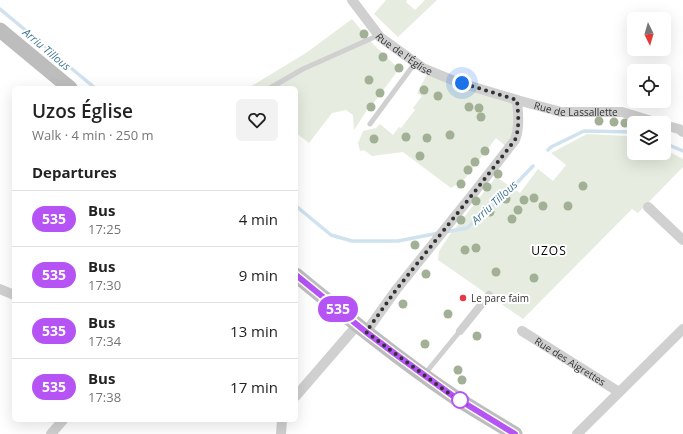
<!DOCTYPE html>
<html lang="en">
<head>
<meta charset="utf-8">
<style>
	:root { --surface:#fff; --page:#f2f2f2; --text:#222; --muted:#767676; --line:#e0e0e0 }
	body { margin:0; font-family:"Open Sans",sans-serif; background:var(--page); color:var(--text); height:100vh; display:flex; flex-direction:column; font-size:15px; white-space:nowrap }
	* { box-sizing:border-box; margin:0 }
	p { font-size:13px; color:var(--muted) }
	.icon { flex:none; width:22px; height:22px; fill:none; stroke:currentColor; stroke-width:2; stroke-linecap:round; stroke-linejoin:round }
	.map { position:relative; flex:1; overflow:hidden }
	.panel { position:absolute; left:12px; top:86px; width:286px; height:336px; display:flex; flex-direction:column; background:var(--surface); border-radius:6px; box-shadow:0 4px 16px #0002 }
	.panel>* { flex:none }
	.badge { padding:0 8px; border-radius:13px; font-size:14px; line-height:26px }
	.needle { width:26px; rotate:175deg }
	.fabs { position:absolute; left:627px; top:12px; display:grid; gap:8px }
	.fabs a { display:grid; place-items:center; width:44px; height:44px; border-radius:6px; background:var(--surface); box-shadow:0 4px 16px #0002; font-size:20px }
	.you { position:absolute; width:20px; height:20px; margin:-10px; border:3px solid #fff; border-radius:50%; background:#1a73e8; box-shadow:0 0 0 6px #1a73e833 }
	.map>.badge { position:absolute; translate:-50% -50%; box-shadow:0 0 0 2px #fff }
	h2 { padding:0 20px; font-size:15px; line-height:36px }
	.round { display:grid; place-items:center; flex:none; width:42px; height:42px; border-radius:6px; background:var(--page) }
	.headline { display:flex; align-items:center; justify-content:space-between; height:68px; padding:0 20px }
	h1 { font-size:19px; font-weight:600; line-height:30px }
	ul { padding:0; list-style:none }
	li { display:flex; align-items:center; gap:12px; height:56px; padding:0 20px; border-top:1px solid var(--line) }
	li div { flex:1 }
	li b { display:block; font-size:15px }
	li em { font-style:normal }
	li .badge { min-width:44px; font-weight:700; text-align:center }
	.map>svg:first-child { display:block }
	.green { fill:#e6ecdf }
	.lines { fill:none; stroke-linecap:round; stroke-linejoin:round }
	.stream { stroke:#cfe2ee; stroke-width:3.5 }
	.service { stroke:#d0d0d0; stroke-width:5 }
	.pedestrian { stroke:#d0d0d0; stroke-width:8 }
	.minor { stroke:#d0d0d0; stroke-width:10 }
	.secondary { stroke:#bdbdbd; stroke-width:15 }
	.tree { fill:#a2b095 }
	.line-casing { stroke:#fff; stroke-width:9 }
	.line { stroke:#b553f5; stroke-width:6 }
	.walk { stroke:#333; stroke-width:4; stroke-dasharray:0 7.2 }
	.poi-dot { fill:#e63946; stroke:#fff; stroke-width:1.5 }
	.stop-dot { fill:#fff; stroke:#b553f5; stroke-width:2 }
	.labels { text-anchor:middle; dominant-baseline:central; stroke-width:4; stroke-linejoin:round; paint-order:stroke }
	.street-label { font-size:10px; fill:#333; stroke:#fff }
	.poi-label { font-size:10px; fill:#333; stroke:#fff; text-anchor:start }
	.water-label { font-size:11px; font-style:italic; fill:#3f7597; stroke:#fff }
	.quarter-label { font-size:12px; letter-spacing:1px; fill:#000; stroke:#fff }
</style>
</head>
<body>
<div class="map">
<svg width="683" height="434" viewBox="0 0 683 434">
	<rect width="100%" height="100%" fill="#fff"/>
	<!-- green -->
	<path class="green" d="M386 0H407L406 2 415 10 425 0H437L398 37 374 14Z
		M352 19 373 44 399 69 370 108 369 107 354 130 353 115 346 110 332 113 309 143 296 133V88H248L306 53Z
		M429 71 518 95 519 124 508 148 496 138 463 181 451 188 403 152 372 156 364 150 360 151 358 143 363 131 376 128 380 124 393 135 399 127 401 128 415 110 413 108 422 96 417 93Z
		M587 134 627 136 634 138V153H664V149L683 159V167L638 213 632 209 523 319 438 260 439 251 449 236 496 177 520 193 538 169 553 181 566 165 551 153Z"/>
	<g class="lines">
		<!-- stream -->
		<path class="stream" d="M0 9 95 88
			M664 143 683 151
			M548 150 551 147 584 131 634 132
			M296 206 331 235 352 241H398L439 233
			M445 232 467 228 512 188 533 166"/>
		<!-- service -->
		<path class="service" d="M270 88 303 69 379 35
			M370 124 415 63
			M424 375 460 331"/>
		<!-- pedestrian -->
		<path class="pedestrian" d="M460 331 489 295"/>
		<!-- minor -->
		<g class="minor">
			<path id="s1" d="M352 0 380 37 423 68 457 82 517 100 561 112H622L658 123"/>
			<path d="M664 125 679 129 683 132"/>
			<path d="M648 207 683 240"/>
			<path d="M0 289 14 295"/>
			<path id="s2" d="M522 331 619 392"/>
			<path d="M366 332 396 290 476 190 515 140C520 127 518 113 517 100"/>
			<path d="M296 396 353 330 357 325"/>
			<path d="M51 434 63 420"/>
			<path d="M281 434 282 420"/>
			<path d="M577 434 683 329"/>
		</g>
		<!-- secondary -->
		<path class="secondary" d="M0 30 70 88
			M296 275C347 317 398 359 453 396 473 409 494 421 515 434"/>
	</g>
	<!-- trees -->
	<g class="tree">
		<circle cx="364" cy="34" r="4.5"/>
		<circle cx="383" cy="57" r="4.5"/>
		<circle cx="399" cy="68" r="4.5"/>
		<circle cx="369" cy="80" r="4.5"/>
		<circle cx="424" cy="90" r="4.5"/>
		<circle cx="380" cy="93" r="4.5"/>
		<circle cx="438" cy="96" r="4.5"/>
		<circle cx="371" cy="107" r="4.5"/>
		<circle cx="469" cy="107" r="4.5"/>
		<circle cx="479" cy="108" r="4.5"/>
		<circle cx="481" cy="117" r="4.5"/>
		<circle cx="599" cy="121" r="4.5"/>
		<circle cx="614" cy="122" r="4.5"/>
		<circle cx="625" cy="123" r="4.5"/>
		<circle cx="450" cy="135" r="4.5"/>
		<circle cx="406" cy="137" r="4.5"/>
		<circle cx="427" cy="138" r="4.5"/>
		<circle cx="374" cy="139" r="4.5"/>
		<circle cx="485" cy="151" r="4.5"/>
		<circle cx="420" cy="156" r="4.5"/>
		<circle cx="475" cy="162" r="4.5"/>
		<circle cx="468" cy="170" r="4.5"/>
		<circle cx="498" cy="174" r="4.5"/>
		<circle cx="461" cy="184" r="4.5"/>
		<circle cx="583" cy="186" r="4.5"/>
		<circle cx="487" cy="187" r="4.5"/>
		<circle cx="534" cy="198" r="4.5"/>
		<circle cx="506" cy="199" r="4.5"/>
		<circle cx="524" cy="200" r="4.5"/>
		<circle cx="476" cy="201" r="4.5"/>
		<circle cx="543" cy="206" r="4.5"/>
		<circle cx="568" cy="206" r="4.5"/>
		<circle cx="518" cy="210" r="4.5"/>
		<circle cx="490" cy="212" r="4.5"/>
		<circle cx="512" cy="219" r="4.5"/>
		<circle cx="461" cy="220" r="4.5"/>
		<circle cx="415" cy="245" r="4.5"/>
		<circle cx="476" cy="248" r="4.5"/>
		<circle cx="465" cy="250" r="4.5"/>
		<circle cx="496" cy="272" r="4.5"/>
		<circle cx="426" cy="274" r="4.5"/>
		<circle cx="534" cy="278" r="4.5"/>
		<circle cx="403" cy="304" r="4.5"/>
		<circle cx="448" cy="314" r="4.5"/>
		<circle cx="477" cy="336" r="4.5"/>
		<circle cx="425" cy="344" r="4.5"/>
		<circle cx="458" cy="370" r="4.5"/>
		<circle cx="462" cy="380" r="4.5"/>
	</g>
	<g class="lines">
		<defs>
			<path id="line" d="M296 275 366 332 398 356 453 396 515 434"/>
		</defs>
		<!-- line casing -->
		<use href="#line" class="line-casing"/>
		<!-- line -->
		<use href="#line" class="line"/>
		<!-- walk -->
		<path class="walk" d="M460 400 466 404 451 395 366 332 396 290 476 190 515 140C520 127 518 113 517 100L462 83"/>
	</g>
	<!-- markers -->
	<circle class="poi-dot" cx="463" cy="298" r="4"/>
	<circle class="stop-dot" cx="460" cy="400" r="8"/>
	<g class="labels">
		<!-- street labels -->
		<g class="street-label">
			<text stroke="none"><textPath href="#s1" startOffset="76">Rue de l'Église</textPath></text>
			<text stroke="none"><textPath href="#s1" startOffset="259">Rue de Lassallette</textPath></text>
			<text stroke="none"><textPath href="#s2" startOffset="57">Rue des Aigrettes</textPath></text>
		</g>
		<!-- poi labels -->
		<g class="poi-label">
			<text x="471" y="298">Le pare faim</text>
		</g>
		<!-- water labels -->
		<g class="water-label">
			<text transform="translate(47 49) rotate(40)">Arriu Tillous</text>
			<text transform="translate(494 202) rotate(-43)">Arriu Tillous</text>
		</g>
		<!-- quarter labels -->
		<g class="quarter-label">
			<text x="549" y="250">UZOS</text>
		</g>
	</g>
</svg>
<div class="fabs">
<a><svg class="needle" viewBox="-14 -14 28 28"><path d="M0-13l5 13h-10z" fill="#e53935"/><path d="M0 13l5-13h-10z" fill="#767676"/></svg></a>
<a><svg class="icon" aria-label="locate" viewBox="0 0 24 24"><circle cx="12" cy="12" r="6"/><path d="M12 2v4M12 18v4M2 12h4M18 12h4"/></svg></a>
<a><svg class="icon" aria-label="layers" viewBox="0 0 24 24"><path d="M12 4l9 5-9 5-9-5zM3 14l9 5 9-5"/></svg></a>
</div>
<div class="you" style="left:462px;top:83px"></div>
<b class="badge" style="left:338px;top:309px;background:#b553f5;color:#fff">535</b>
<section class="panel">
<div class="headline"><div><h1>Uzos Église</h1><p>Walk · 4 min · 250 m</p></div><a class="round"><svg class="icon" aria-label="heart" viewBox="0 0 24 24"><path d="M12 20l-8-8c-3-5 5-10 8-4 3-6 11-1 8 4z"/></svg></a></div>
<h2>Departures</h2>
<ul>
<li><span class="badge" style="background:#b553f5;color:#fff">535</span><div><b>Bus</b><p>17:25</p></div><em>4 min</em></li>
<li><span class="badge" style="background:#b553f5;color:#fff">535</span><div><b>Bus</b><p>17:30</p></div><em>9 min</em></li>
<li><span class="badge" style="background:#b553f5;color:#fff">535</span><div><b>Bus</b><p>17:34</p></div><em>13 min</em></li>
<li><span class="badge" style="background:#b553f5;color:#fff">535</span><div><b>Bus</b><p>17:38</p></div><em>17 min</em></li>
</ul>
</section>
</div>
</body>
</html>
